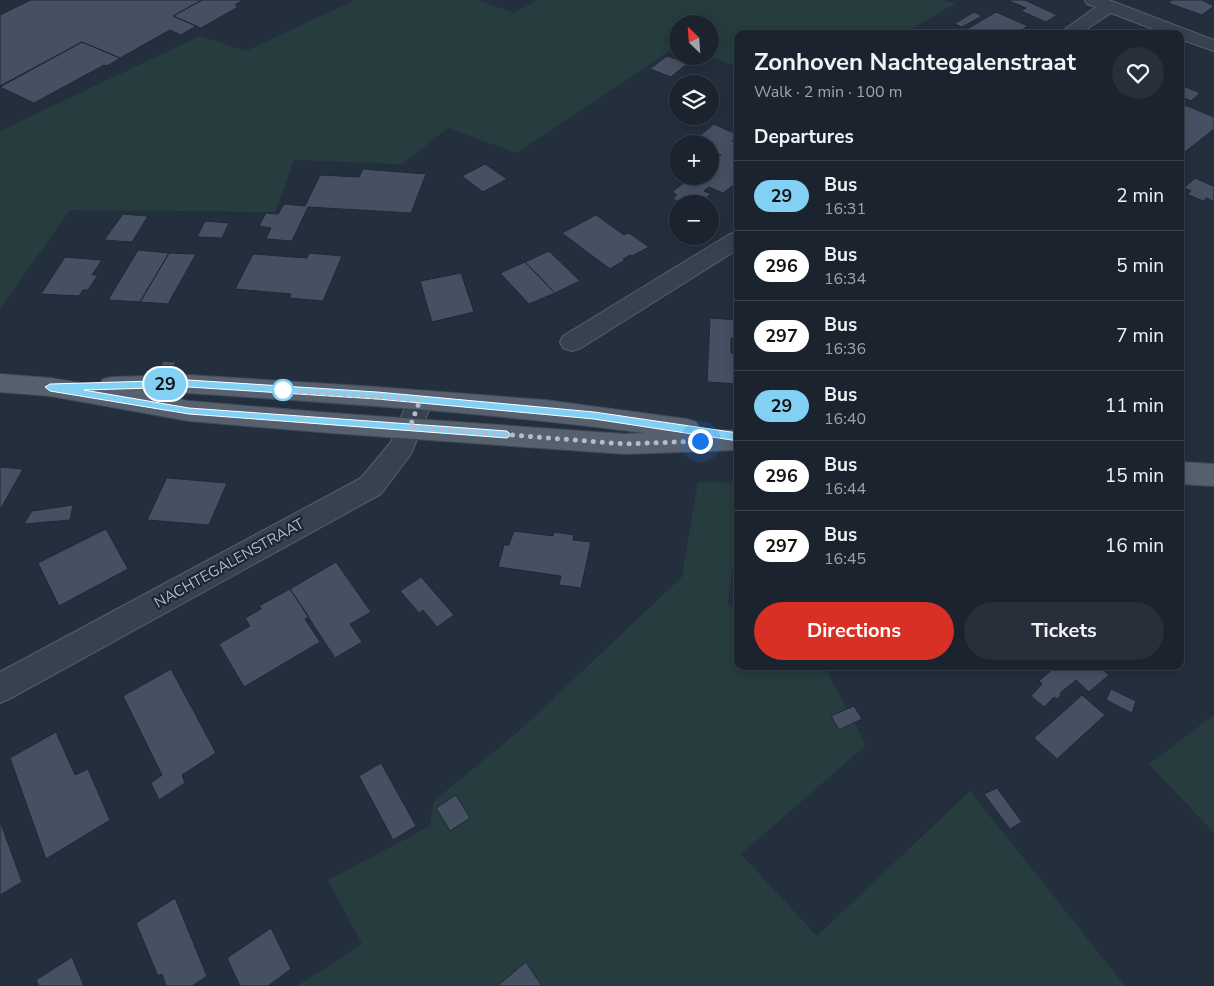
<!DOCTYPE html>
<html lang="en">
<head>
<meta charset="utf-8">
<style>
	:root { --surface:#1b232e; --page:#282f3a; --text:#f1f3f6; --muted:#a0a4aa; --line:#39404a; --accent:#d93025 }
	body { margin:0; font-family:"Nunito Sans",sans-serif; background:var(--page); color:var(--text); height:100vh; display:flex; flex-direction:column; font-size:19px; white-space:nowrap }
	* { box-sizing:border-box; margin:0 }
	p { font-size:16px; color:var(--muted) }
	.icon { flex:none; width:28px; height:28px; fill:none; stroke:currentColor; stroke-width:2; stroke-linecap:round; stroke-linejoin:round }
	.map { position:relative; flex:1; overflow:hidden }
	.panel { position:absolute; left:734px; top:30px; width:450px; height:640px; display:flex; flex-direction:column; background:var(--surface); border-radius:10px; box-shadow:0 2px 12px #0003,0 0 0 1px var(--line) }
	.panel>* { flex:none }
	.badge { padding:0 10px; border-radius:16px; font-size:18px; line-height:32px }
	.needle { width:32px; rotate:335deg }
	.buttons { position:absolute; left:669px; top:15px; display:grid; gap:10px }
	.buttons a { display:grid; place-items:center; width:50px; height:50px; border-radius:50%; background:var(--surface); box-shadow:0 2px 12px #0003,0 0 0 1px var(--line); font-size:25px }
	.you { position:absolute; width:25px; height:25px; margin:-12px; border:4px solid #fff; border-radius:50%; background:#1a73e8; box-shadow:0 0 0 8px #1a73e833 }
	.map>.badge { position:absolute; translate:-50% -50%; box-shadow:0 0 0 2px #fff }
	h2 { padding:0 20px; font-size:19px; line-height:45px }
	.round { display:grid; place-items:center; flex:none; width:52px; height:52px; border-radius:26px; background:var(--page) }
	.headline { display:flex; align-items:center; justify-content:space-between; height:85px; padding:0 20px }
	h1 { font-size:24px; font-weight:700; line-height:38px }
	.button { display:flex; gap:10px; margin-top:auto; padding:10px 20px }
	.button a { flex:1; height:58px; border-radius:30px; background:var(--accent); color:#fff; font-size:20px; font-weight:700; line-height:58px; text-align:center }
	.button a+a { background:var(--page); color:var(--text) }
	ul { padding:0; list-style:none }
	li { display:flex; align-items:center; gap:15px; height:70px; padding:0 20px; border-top:1px solid var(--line) }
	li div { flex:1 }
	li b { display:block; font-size:19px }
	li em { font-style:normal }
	li .badge { min-width:55px; font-weight:700; text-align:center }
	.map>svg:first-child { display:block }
	.green { fill:#263c3f }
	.building { fill:#455162; stroke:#1f2835 }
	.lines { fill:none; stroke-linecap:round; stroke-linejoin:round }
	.street-casing { stroke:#565f6c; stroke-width:2 }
	.primary-casing { stroke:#414a57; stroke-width:2 }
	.street { fill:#38414e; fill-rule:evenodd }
	.primary { fill:#56606e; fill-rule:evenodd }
	.line { fill:#83d0f5; stroke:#fff }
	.walk { stroke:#b4bcc9; stroke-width:5; stroke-dasharray:0 9 }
	.stop-dot { fill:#fff; stroke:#83d0f5; stroke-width:2.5 }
	.labels { text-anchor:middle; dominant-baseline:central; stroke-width:4.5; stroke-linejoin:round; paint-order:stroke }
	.street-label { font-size:15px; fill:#b4bcc9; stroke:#1d2633 }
</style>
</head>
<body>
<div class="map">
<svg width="1214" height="986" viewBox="0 0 1214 986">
	<rect width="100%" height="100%" fill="#242f3e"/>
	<!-- green -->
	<path class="green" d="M355 0H477L514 13 537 0H939L956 3 903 34H738L737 67 710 56V24H678L677 46 516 153 448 128 402 164 294 160 275 212 70 210 0 309V131L200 36 246 51Z
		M698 482 737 483V536L728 603 737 608 738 666H824L866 745 741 854 817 936 970 791 1125 986H297L362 944 328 880 430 826 434 801 519 731 682 577Z
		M1214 715V833L1149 764Z"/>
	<!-- building -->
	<path class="building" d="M31 0H202L173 16 196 26 181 35 170 30 120 58 82 42 0 86V15Z
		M202 0H243L235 5 238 7 201 28 173 16Z
		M1007 0H1025L1057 15 1046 22 1021 11 1026 8Z
		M1172 0H1202L1214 6 1202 15 1168 3Z
		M974 12 982 16 962 27 954 24Z
		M996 12 1028 26 1015 34H959Z
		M82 42 120 58 107 66 104 65 34 103 0 87Z
		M667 56 688 63 671 77 650 69Z
		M1180 79 1185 81 1181 85 1200 93 1191 101 1180 96Z
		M1180 103 1214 117V129L1180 156Z
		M714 124 738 135 732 141 738 144V182L723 193 709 187 704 191 711 194 699 204H683L673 199 677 195 672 192 686 181 697 186 717 170 710 167V157L717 158 721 155 710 150V144H696L692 142Z
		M485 164 507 179 483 192 462 176Z
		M363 169 426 174 411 213 308 207 292 241 266 239 271 228 259 226 266 213 278 214 284 204 305 206 320 175 359 177Z
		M1195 178 1213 186 1214 184V202L1207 198 1203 201 1187 194 1191 191 1184 188Z
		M123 214 148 216 132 242 104 240Z
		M596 215 624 235 629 233 649 247 632 256 630 255 623 259 625 260 610 269 562 233Z
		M205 221 229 223 222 238 197 237Z
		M138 250 169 253 140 302 108 300Z
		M549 251 580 281 555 293 525 262Z
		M169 253 196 254 168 304 140 302Z
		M309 253 342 256 323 301 289 298 291 294 235 289 253 254 307 258Z
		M65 257 102 260 92 275H98L88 290H83L79 296 41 294Z
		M525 262 555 293 529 304 500 273Z
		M461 273 474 312 432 322 420 281Z
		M710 318 738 320V338H731V353L738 354V384L707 382Z
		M163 361 176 362 174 366H161Z
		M0 467 23 469 0 510Z
		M167 477 168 478 227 483 209 525 147 520Z
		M73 505 70 520 24 524 32 511Z
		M106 529 128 569 59 606 38 563Z
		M514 531 553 536 554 532 574 535 573 540 591 542 581 588 559 585 561 576 498 567 504 545H509Z
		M336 562 371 612 350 624 362 642 335 658 290 589Z
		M421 577 454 615 437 627 423 610 419 613 400 591Z
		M290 589 309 617 305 619 320 642 244 687 219 644 250 626 245 618 261 609 259 606Z
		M1056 666H1098L1109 675 1089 692 1076 680 1060 693 1061 695 1057 699 1054 697 1044 707 1031 696 1042 684 1039 681Z
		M171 669 216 753 182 775 185 783 159 800 151 783 162 775 123 696Z
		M1111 689 1136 701 1132 713 1106 700Z
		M1082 695 1105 715 1057 759 1034 738Z
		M854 706 862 719 839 730 831 716Z
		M56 732 75 775 88 769 110 820 46 859 10 758Z
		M381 763 416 826 393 840 359 776Z
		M997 788 1022 822 1010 829 984 794Z
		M456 795 470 818 450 831 436 808Z
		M0 821 22 882 0 895Z
		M175 898 207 976 192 986H166L162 974 158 976 136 923Z
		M271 928 291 969 268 986H240L227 958Z
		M72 957 84 986H39L36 980Z
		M526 962 542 986H497Z"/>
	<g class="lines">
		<defs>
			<path id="street" d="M1085 0H1109L1214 40V51L1180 39V34H1166L1111 13 1079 34H1058L1096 7 1087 4Z
				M738 232V249L581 348 572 351 563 348 560 342 563 336 730 234Z
				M420 391 429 393 433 400 411 454 381 494 11 698 0 703V672L361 478 391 442 411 393Z"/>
			<path id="primary" d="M0 374 50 378 99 386 103 379 112 377 188 375 377 387 545 400 687 419 696 422 700 429 699 431 738 430V450L625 454 331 433 189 421 50 396 0 392ZM188 393C341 403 493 413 645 433L625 434 331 413 189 401 147 394Z
				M1180 462 1214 464V486L1180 484Z"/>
		</defs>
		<!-- street casing -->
		<use href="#street" class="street-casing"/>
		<!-- primary casing -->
		<use href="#primary" class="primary-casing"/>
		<!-- street -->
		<use href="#street" class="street"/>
		<!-- primary -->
		<use href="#primary" class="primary"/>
	</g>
	<!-- line -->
	<path class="line" d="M188 380 377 392 594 412 738 433 742 437 738 441 594 419 377 399 188 387 84 390 189 408 507 431 511 435 507 438 189 414 50 391 45 387 50 384Z"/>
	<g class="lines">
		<!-- walk -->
		<path class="walk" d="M283 390H278L420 400 410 427 625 444 700 441"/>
	</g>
	<!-- markers -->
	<circle class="stop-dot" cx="283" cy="390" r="10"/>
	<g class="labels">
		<!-- street labels -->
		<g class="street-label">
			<text transform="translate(229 563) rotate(-29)">NACHTEGALENSTRAAT</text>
		</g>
	</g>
</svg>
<div class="buttons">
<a><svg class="needle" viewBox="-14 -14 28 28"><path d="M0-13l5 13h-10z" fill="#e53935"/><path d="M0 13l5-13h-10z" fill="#a0a4aa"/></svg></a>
<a><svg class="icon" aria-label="layers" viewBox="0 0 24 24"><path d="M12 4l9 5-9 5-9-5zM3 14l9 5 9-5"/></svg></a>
<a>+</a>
<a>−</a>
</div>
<div class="you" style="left:700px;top:441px"></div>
<b class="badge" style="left:165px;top:384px;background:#83d0f5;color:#111">29</b>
<section class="panel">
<div class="headline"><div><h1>Zonhoven Nachtegalenstraat</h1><p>Walk · 2 min · 100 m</p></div><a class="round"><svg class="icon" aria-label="heart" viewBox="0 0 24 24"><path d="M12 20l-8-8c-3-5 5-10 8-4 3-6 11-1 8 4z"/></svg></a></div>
<h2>Departures</h2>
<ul>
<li><span class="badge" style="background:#83d0f5;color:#111">29</span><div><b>Bus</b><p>16:31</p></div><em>2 min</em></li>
<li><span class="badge" style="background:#fff;color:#111">296</span><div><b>Bus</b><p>16:34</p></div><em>5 min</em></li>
<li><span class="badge" style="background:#fff;color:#111">297</span><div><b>Bus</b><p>16:36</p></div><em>7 min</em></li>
<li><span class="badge" style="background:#83d0f5;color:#111">29</span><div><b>Bus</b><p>16:40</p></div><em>11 min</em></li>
<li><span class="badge" style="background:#fff;color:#111">296</span><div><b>Bus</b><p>16:44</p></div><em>15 min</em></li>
<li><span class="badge" style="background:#fff;color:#111">297</span><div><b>Bus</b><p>16:45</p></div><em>16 min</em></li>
</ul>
<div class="button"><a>Directions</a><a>Tickets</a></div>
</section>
</div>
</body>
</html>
